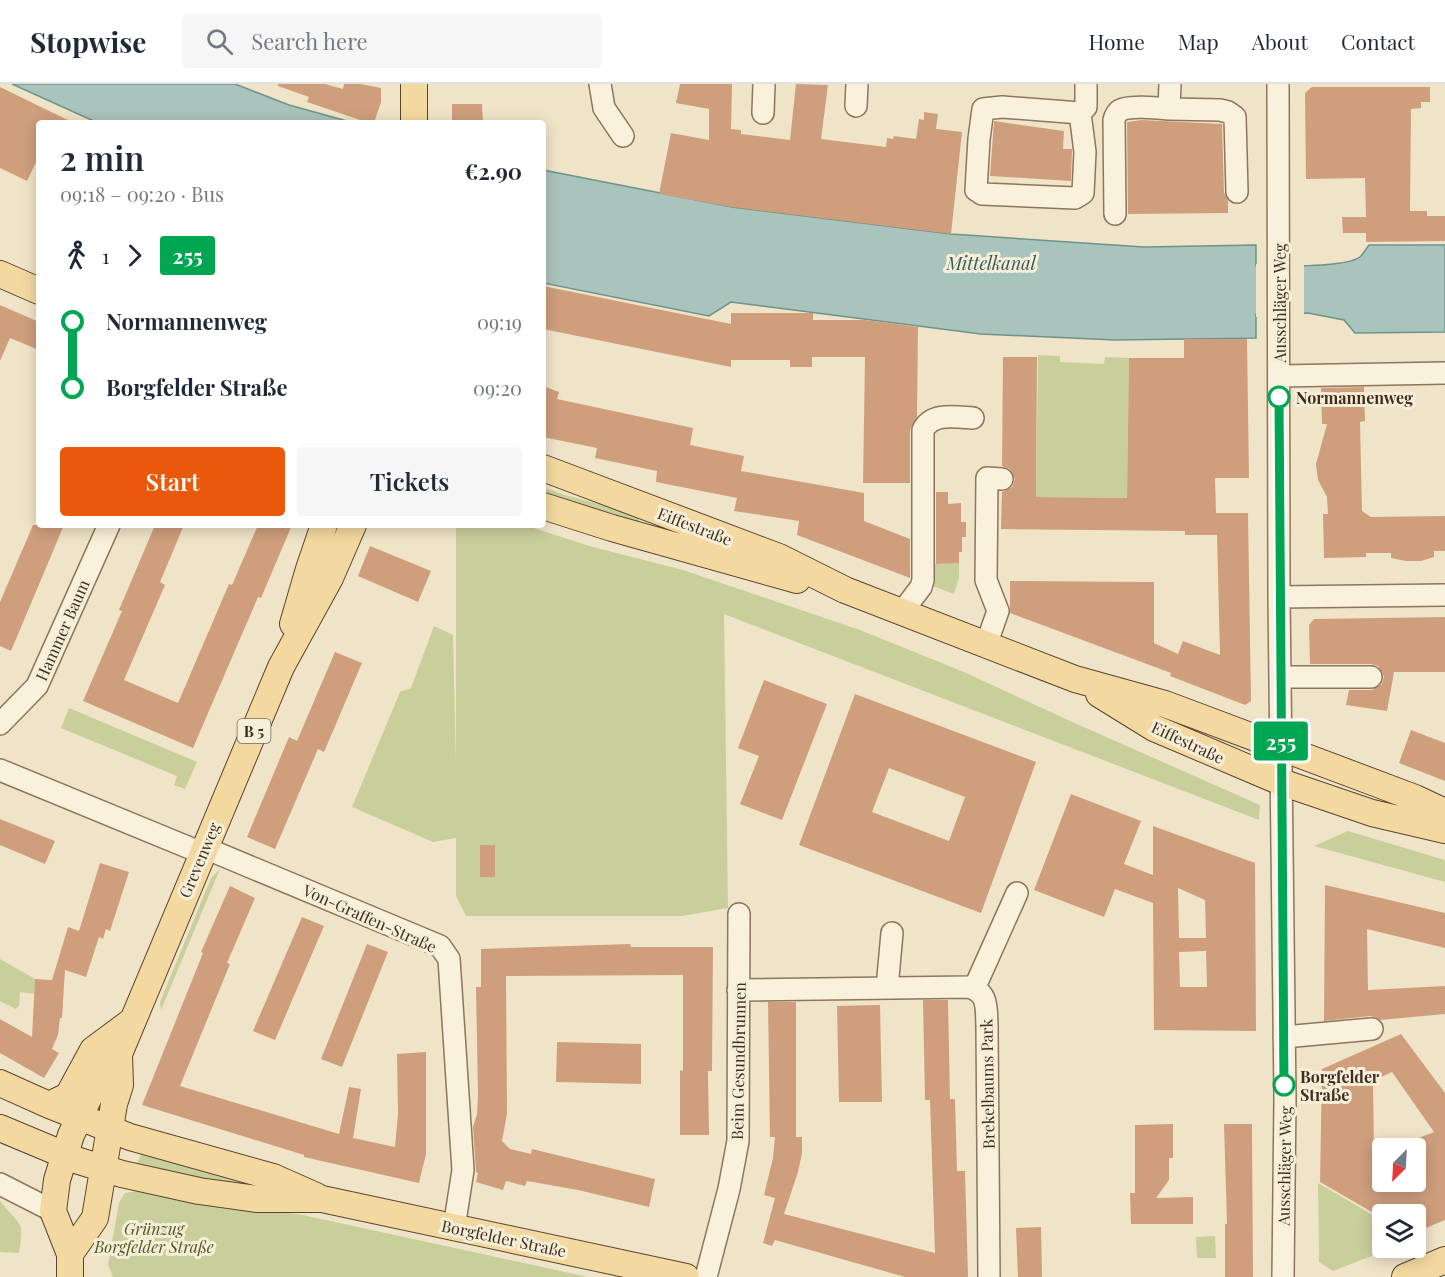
<!DOCTYPE html>
<html lang="en">
<head>
<meta charset="utf-8">
<style>
	:root { --surface:#fff; --page:#f6f6f7; --text:#1f2937; --muted:#747a83; --line:#e0e1e3; --accent:#ea580c }
	body { margin:0; font-family:"Playfair Display",serif; background:var(--page); color:var(--text); height:100vh; display:flex; flex-direction:column; font-size:22px; white-space:nowrap }
	* { box-sizing:border-box; margin:0 }
	p { font-size:20px; color:var(--muted) }
	.icon { flex:none; width:33px; height:33px; fill:none; stroke:currentColor; stroke-width:2; stroke-linecap:round; stroke-linejoin:round }
	.map { position:relative; flex:1; overflow:hidden }
	.panel { position:absolute; left:36px; top:36px; width:510px; height:408px; display:flex; flex-direction:column; background:var(--surface); border-radius:6px; box-shadow:0 3px 15px #0003 }
	.panel>* { flex:none }
	.badge { padding:0 12px; border-radius:4px; font-size:21px; line-height:39px }
	.needle { width:39px; rotate:204deg }
	.buttons { position:absolute; left:1372px; top:1054px; display:grid; gap:12px }
	.buttons a { display:grid; place-items:center; width:54px; height:54px; border-radius:6px; background:var(--surface); box-shadow:0 3px 15px #0003; font-size:30px }
	.map>.badge { position:absolute; translate:-50% -50%; box-shadow:0 0 0 3px #fff }
	.legs { display:flex; align-items:center; gap:9px; height:66px; padding:0 24px; font-size:20px }
	.legs p { margin-inline-start:auto }
	.head { display:flex; align-items:center; justify-content:space-between; height:102px; padding:0 24px }
	h1 { font-size:33px; font-weight:600; line-height:45px }
	.button { display:flex; gap:12px; margin-top:auto; padding:12px 24px }
	.button a { flex:1; height:69px; border-radius:6px; background:var(--accent); color:#fff; font-size:24px; font-weight:600; line-height:69px; text-align:center }
	.button a+a { background:var(--page); color:var(--text) }
	ul { padding:0 24px; list-style:none }
	li { display:flex; align-items:center; gap:21px; height:66px; font-size:22px }
	li i { display:grid; place-items:center; width:9px; height:100%; margin:0 8px; background:currentColor }
	li i::after { content:''; width:15px; height:15px; margin:-8px; border:4px solid; border-radius:50%; background:var(--surface) }
	li p { margin-inline-start:auto }
	li:first-child i { background:linear-gradient(#0000 50%,currentColor 0) }
	li:last-child i { background:linear-gradient(currentColor 50%,#0000 0) }
	header { display:flex; align-items:center; gap:36px; box-sizing:border-box; height:84px; padding:0 30px; background:var(--surface); border-bottom:2px solid var(--line) }
	header strong { font-size:28px }
	nav { display:flex; gap:33px; margin-inline-start:auto; font-size:21px }
	.search { width:420px; height:54px; background:var(--page); display:flex; align-items:center; gap:15px; box-sizing:border-box; padding:0 21px; border-radius:6px; color:var(--muted); font-size:22px }
	.map>svg:first-child { display:block }
	.green { fill:#c9cf9b }
	.water { fill:#a9c4bc; stroke:#6f938a; stroke-width:1.5 }
	.pier { fill:#f0e4c8 }
	.building { fill:#cf9f7d; fill-rule:evenodd }
	.lines { fill:none; stroke-linecap:round; stroke-linejoin:round }
	.minor-casing { stroke:#8d765c; stroke-width:24 }
	.major-casing { stroke:#5b4430; stroke-width:28 }
	.minor { stroke:#faf1dc; stroke-width:21 }
	.major { stroke:#f3d9a0; stroke-width:26 }
	.line-1-casing { stroke:#fff; stroke-width:14 }
	.line-1 { stroke:#00a651; stroke-width:9 }
	.stop-1-dot { fill:#fff; stroke:#00a651; stroke-width:3 }
	.labels { text-anchor:middle; dominant-baseline:central; stroke-width:6; stroke-linejoin:round; paint-order:stroke }
	.shield { fill:#f7eed8; stroke:#756857; stroke-width:1.5 }
	.shield-label { font-size:15px; font-weight:bold; fill:#3d2e20 }
	.street-label { font-size:16px; fill:#3d2e20; stroke:#f7eed8 }
	.stop-label { font-size:16px; font-weight:bold; fill:#3d2e20; stroke:#f7eed8; text-anchor:start }
	.park-label { font-size:16px; font-style:italic; fill:#4d5a26; stroke:#f7eed8 }
	.water-label { font-size:18px; font-style:italic; fill:#2f5d5a; stroke:#f7eed8 }
</style>
</head>
<body>
<header>
<strong>Stopwise</strong>
<div class="search"><svg class="icon" aria-label="search" viewBox="0 0 24 24"><circle cx="10" cy="10" r="6"/><path d="M15 15l6 6"/></svg>Search here</div>
<nav><a>Home</a><a>Map</a><a>About</a><a>Contact</a></nav>
</header>
<div class="map">
<svg width="1445" height="1193" viewBox="0 0 1445 1193">
	<rect width="100%" height="100%" fill="#f0e4c8"/>
	<!-- green -->
	<path class="green" d="M1038 271 1060 272V278L1104 280 1105 273 1129 274 1127 414 1036 413Z
		M543 403 565 411 637 430 639 437 637 440 543 412Z
		M456 441H524L593 463 683 486 860 546 964 588 1068 636 1260 721 1259 736 724 530 728 824 682 832H466L456 812V754L433 758 352 723 400 608 411 604 434 542 453 551 456 680Z
		M959 479V494L954 510 930 501V480Z
		M69 624 197 678 185 705 174 701 177 692 61 644Z
		M1348 747 1445 776V798L1314 762Z
		M220 785 161 926 160 918 211 794Z
		M0 875 35 895 34 910 20 908 19 922 16 925 0 917Z
		M141 1070 255 1100 254 1105 136 1083Z
		M1318 1099 1383 1137V1164H1392L1333 1187 1319 1178Z
		M137 1107 220 1124 298 1130 588 1193H113L108 1181 119 1119 125 1109Z
		M0 1116C5 1125 19 1136 21 1144 22 1152 20 1161 19 1169L0 1168Z
		M1215 1152 1216 1174H1197L1196 1153Z"/>
	<!-- water -->
	<path class="water" d="M12 0H235L289 21 354 39H98Z
		M543 86 732 123 951 150 1144 163 1256 161V182C1276 182 1346 184 1360 173 1363 170 1366 165 1369 161H1445V248L1355 249 1344 236 1308 229 1256 230V254L1115 256 981 250 731 218 709 232 543 199Z"/>
	<!-- pier -->
	<path class="pier" d="M1256 180 1304 181V232L1256 233Z"/>
	<!-- building -->
	<path class="building" d="M278 0H325L343 5 344 0H361L381 4V18L374 39H369L307 18 309 13 278 2Z
		M680 0H732L731 45 741 46V50L790 56 796 0 828 1 821 55 886 63 887 54 893 55 894 52 916 55 919 35 924 36V28L938 30 936 45 962 48 951 150 732 123 659 110 671 49 709 56V25L676 19Z
		M0 3 74 39H39V72L27 97 0 84Z
		M1312 3H1430V18H1421V24L1411 25 1410 127H1427V132H1445V157L1366 158V149H1343L1342 133H1366L1365 94 1306 95 1305 9Z
		M452 20H482L483 39H452Z
		M1142 36 1222 40 1224 108 1228 117V129L1128 130 1127 38Z
		M994 37 1064 47 1063 65H1072L1071 97 990 92Z
		M543 202 731 240V229H813V236H865L918 243 917 333 910 346V399H863L865 273H812V283H790V276H731V283L543 245Z
		M0 221 39 238V266L10 254 0 277Z
		M1184 255H1247L1249 394H1215L1216 429H1248L1251 617 1245 621 1170 592 1171 589 1010 529V497L1154 498V559L1178 570 1183 557 1220 571 1217 451H1185V447L1001 445 1002 408 1012 403 1015 395 1010 385 1002 382 1003 273H1037L1036 413 1127 414 1129 274H1184Z
		M543 302 559 308 557 315 693 344 690 361 744 372 741 387 864 409V437L910 455V494L797 451 799 437 734 427 737 414 656 398 657 387 595 374 597 364 543 353Z
		M1364 303 1365 337 1360 338 1362 427 1371 433 1445 432V467H1434V473L1421 477H1406L1391 474V469H1366V473L1324 474 1323 430H1328L1327 413 1318 396 1316 380 1327 340H1322L1321 304Z
		M936 408H948V420L961 419V438H966V453H962V468H959V479L936 480Z
		M33 441H64L11 567 0 562V518Z
		M155 441H184L160 498 165 501 124 596 178 619 229 500 232 501 258 441H292L261 514 258 513 193 664 83 617 122 527 119 526Z
		M370 462 431 487 418 518 358 492Z
		M1445 533V588H1394L1387 627 1346 621 1349 606H1372L1382 600 1384 592 1378 582 1371 580H1310L1309 541 1314 535Z
		M335 568 362 579 324 668 318 665 275 765 247 753 289 653 297 657Z
		M764 596 827 620 782 736 740 720 759 672 738 664Z
		M855 610 1036 678 981 829 799 761ZM889 684 965 713 949 757 872 728Z
		M1411 646 1445 659V697L1399 679Z
		M1071 710 1141 737 1124 780 1153 791V742L1255 779 1256 947 1154 946 1153 819 1115 805 1104 833 1034 806ZM1178 804 1205 816 1206 854H1179ZM1206 867 1207 903H1180L1179 868Z
		M0 735 55 757 45 780 0 761Z
		M480 761H495V793H480Z
		M100 779 129 788 110 847 106 845 103 855 99 853 86 893 65 886 62 934H60L58 951 52 965 59 969 44 994 0 969V935L32 953 35 895 52 896 68 843 79 847Z
		M1325 801 1445 829V864L1367 845 1368 906 1445 902V930L1380 936 1371 932 1324 937Z
		M230 802 255 814 227 879 230 880 180 1002 339 1050 349 1003 361 1005 353 1054 395 1063 398 1030 397 970 426 968V1070L419 1099 304 1073V1071L142 1021 203 869 201 868Z
		M302 833 324 842 275 956 253 947Z
		M367 860 388 868 342 983 321 975Z
		M630 860 631 863H713L712 987H708L709 1051H680V986L683 987V891L506 892 507 1030 502 1057 510 1065 531 1070 532 1065 655 1095 649 1123 578 1106 527 1097 525 1102 506 1097 503 1106 476 1098 478 1089 476 1088 473 1043 477 1030 478 1011 476 903H481V865Z
		M923 916H948L950 1015H955L957 1087H965L968 1193H905L775 1156 772 1162 763 1159 775 1114 764 1111 773 1074 775 1053H770L768 918H796V1053H802V1069L798 1088 784 1130 935 1169 930 1016H925Z
		M880 921 882 1018H839L837 922Z
		M1401 950 1445 1009V1136L1416 1148V1131H1377L1320 1098 1322 985ZM1392 988 1434 1048 1416 1055V1098H1383V1068L1374 1071 1373 997Z
		M557 958 641 960V1000L556 998Z
		M1173 1040V1074H1169V1096L1156 1114 1193 1113V1140H1131L1130 1109H1135V1041Z
		M1224 1040H1252L1253 1193H1225V1140H1227Z
		M1041 1143 1042 1193H1018L1016 1144Z"/>
	<g class="lines">
		<defs>
			<path id="minor" d="M600 0 604 24 623 52
				M1278 0 1279 513 1285 1014 1283 1193
				M856 22 857 0
				M1169 25 1220 26 1228 28 1235 33 1237 108
				M763 29 764 0
				M1080 29 1085 68 1083 109 1075 114 982 110 976 106 979 55 983 25 1002 23 1080 29 1086 23V0
				M1115 130 1114 36C1115 32 1116 30 1119 27 1126 21 1158 24 1169 25L1170 0
				M1279 292 1445 289
				M1279 513 1445 511
				M902 528 921 503 923 496V346C932 328 956 333 973 334
				M986 561 998 527 986 496 987 394 1002 395
				M1280 593H1371
				M0 640 37 602 109 441
				M0 686 202 769
				M205 764 440 862 449 875 463 1086 454 1144
				M887 904 892 849
				M974 905 1017 809
				M738 906 968 903C989 908 986 924 987 942L989 1193
				M1284 953 1372 945
				M0 1100 53 1127
				M706 1193 729 1105 738 1057 739 830"/>
			<path id="major" d="M414 39V0
				M0 190 39 207
				M543 384 779 473 845 506 1075 595 1165 620 1415 714 1445 728
				M543 422 612 444 797 496
				M293 540 309 485 324 441
				M1099 610 1154 644 1281 698 1372 729 1445 746
				M0 999 49 1021 130 1053 273 1093 316 1112
				M49 1021 68 1012 93 966 132 937
				M0 1044 79 1077 122 1090 199 1107 256 1115H322L686 1193
				M70 1170 95 1134 114 1020 120 1001 119 970
				M70 1193V1170L53 1127 57 1096 71 1051 99 992 119 970 281 583 330 494 353 441
				M1405 1193 1445 1176"/>
		</defs>
		<!-- minor casing -->
		<use href="#minor" class="minor-casing"/>
		<!-- major casing -->
		<use href="#major" class="major-casing"/>
		<!-- minor -->
		<use href="#minor" class="minor"/>
		<!-- major -->
		<use href="#major" class="major"/>
	</g>
	<g class="lines">
		<defs>
			<path id="line-1" d="M1279 313 1284 1001"/>
		</defs>
		<!-- line-1 casing -->
		<use href="#line-1" class="line-1-casing"/>
		<!-- line-1 -->
		<use href="#line-1" class="line-1"/>
	</g>
	<!-- markers -->
	<g class="stop-1-dot">
		<circle cx="1279" cy="313" r="10"/>
		<circle cx="1284" cy="1001" r="10"/>
	</g>
	<g class="labels">
		<!-- shield labels -->
		<rect class="shield" x="237.5" y="635" width="33" height="24" rx="4.5"/>
		<g class="shield-label">
			<text x="254" y="647">B 5</text>
		</g>
		<!-- street labels -->
		<g class="street-label">
			<text transform="translate(1279 219) rotate(-90)">Ausschläger Weg</text>
			<text transform="translate(695 442) rotate(21)">Eiffestraße</text>
			<text transform="translate(62 546) rotate(-66)">Hammer Baum</text>
			<text transform="translate(1188 658) rotate(25)">Eiffestraße</text>
			<text transform="translate(199 776) rotate(-67)">Grevenweg</text>
			<text transform="translate(370 834) rotate(24)">Von-Graffen-Straße</text>
			<text transform="translate(738 977) rotate(-89)">Beim Gesundbrunnen</text>
			<text transform="translate(987 1000) rotate(-91)">Brekelbaums Park</text>
			<text transform="translate(1284 1082) rotate(-89)">Ausschläger Weg</text>
			<text transform="translate(504 1154) rotate(12)">Borgfelder Straße</text>
		</g>
		<!-- stop labels -->
		<g class="stop-label">
			<text x="1296" y="313">Normannenweg</text>
			<text x="1300" y="992">Borgfelder<tspan x="1300" dy="18">Straße</tspan></text>
		</g>
		<!-- park labels -->
		<g class="park-label">
			<text x="154" y="1144">Grünzug<tspan x="154" dy="18">Borgfelder Straße</tspan></text>
		</g>
		<!-- water labels -->
		<g class="water-label">
			<text x="991" y="179">Mittelkanal</text>
		</g>
	</g>
</svg>
<div class="buttons">
<a><svg class="needle" viewBox="-14 -14 28 28"><path d="M0-13l5 13h-10z" fill="#e53935"/><path d="M0 13l5-13h-10z" fill="#747a83"/></svg></a>
<a><svg class="icon" aria-label="layers" viewBox="0 0 24 24"><path d="M12 4l9 5-9 5-9-5zM3 14l9 5 9-5"/></svg></a>
</div>
<b class="badge" style="left:1281px;top:657px;background:#00a651;color:#fff">255</b>
<section class="panel">
<div class="head"><div><h1>2 min</h1><p>09:18 – 09:20 · Bus</p></div><b>€2.90</b></div>
<div class="legs"><svg class="icon" aria-label="walk" viewBox="0 0 24 24"><circle cx="13" cy="4" r="2"/><path d="M13 8l-2 6 4 7M11 14l-3 7M7 12l3-4h3l4 4"/></svg>1<svg class="icon" aria-label="forward" viewBox="0 0 24 24"><path d="M9 5l7 7-7 7"/></svg><b class="badge" style="background:#00a651;color:#fff">255</b></div>
<ul>
<li><i style="color:#00a651"></i><b>Normannenweg</b><p>09:19</p></li>
<li><i style="color:#00a651"></i><b>Borgfelder Straße</b><p>09:20</p></li>
</ul>
<div class="button"><a>Start</a><a>Tickets</a></div>
</section>
</div>
</body>
</html>
